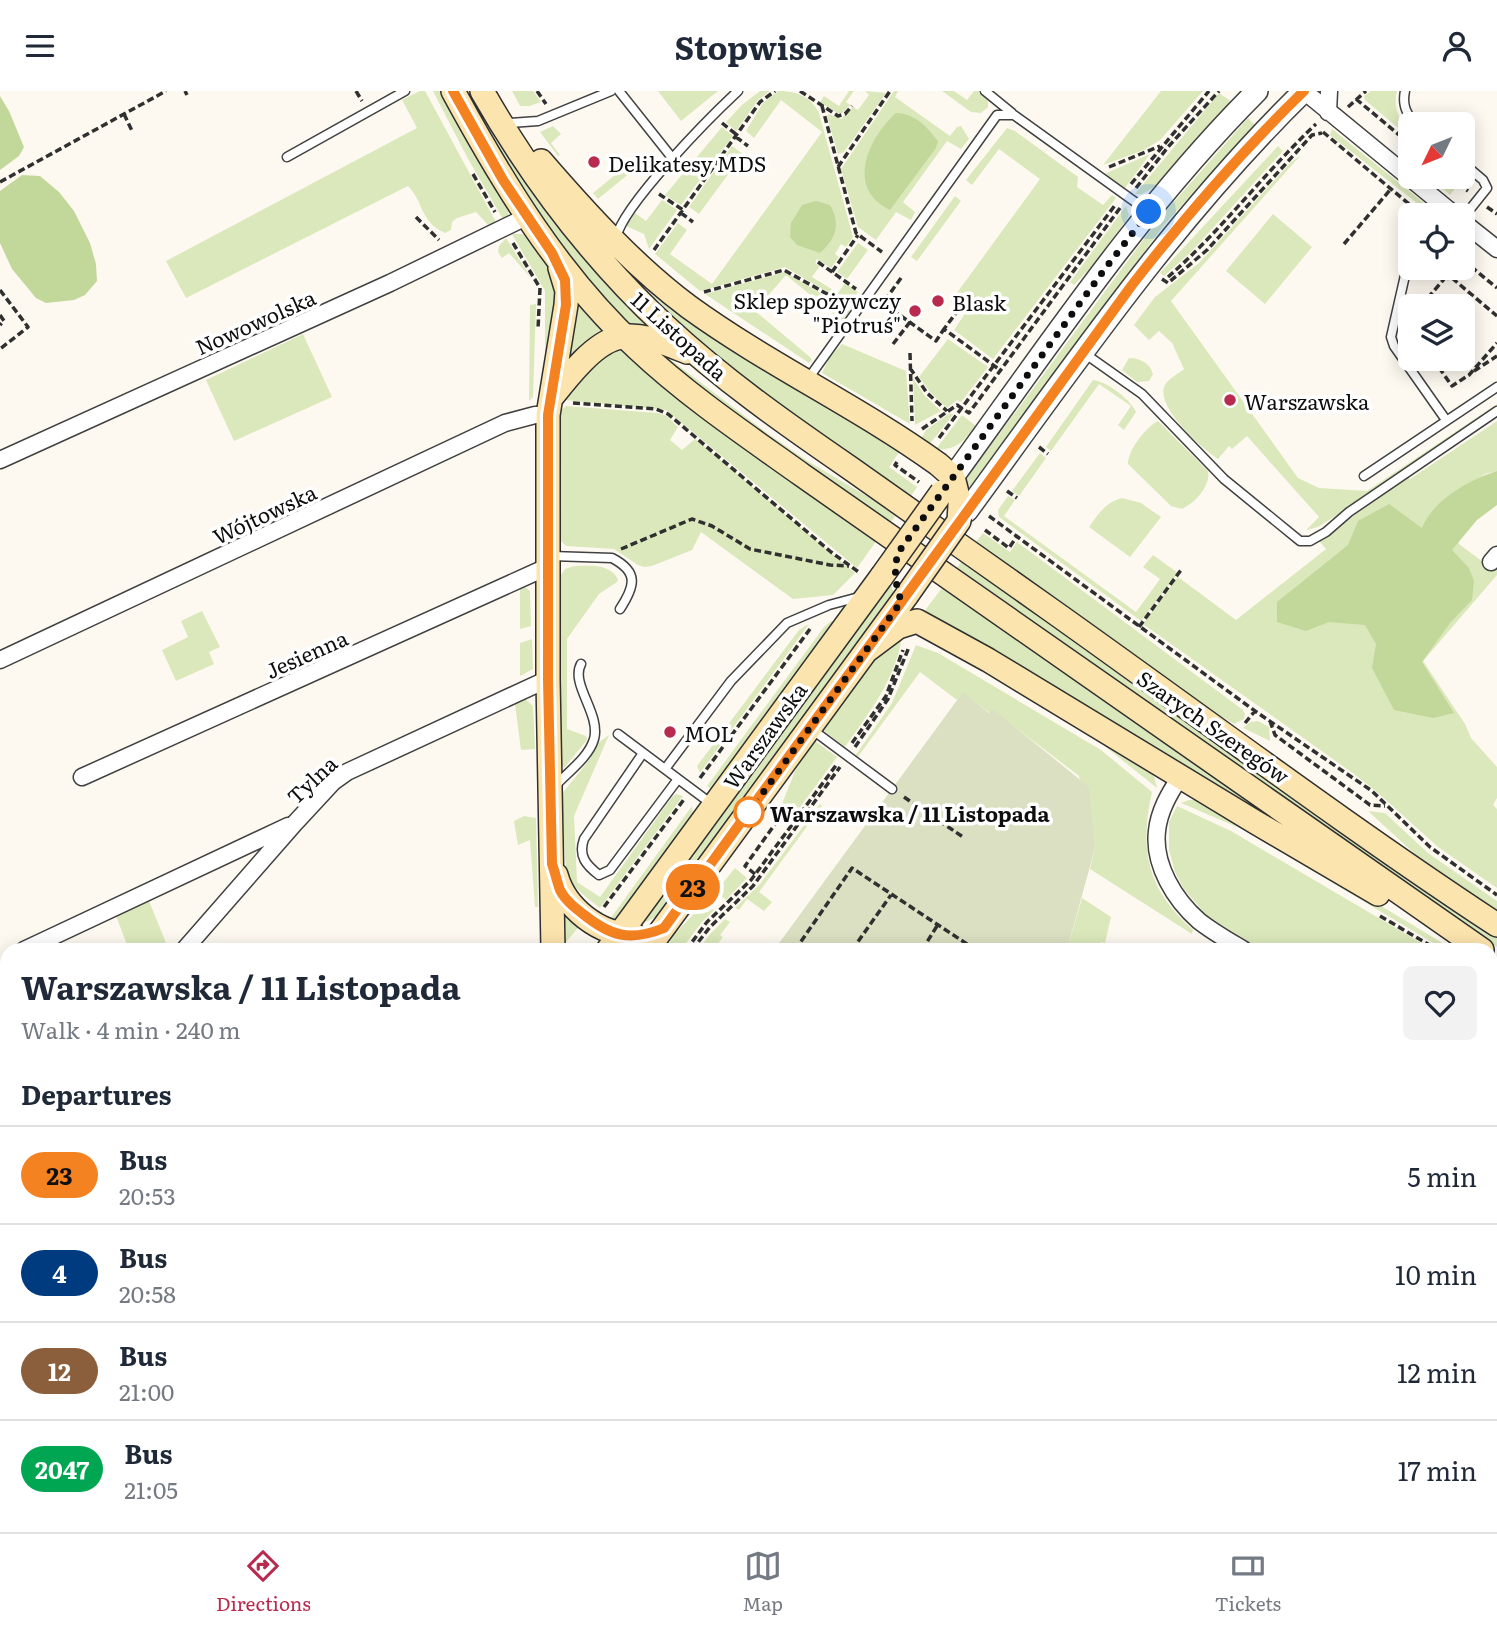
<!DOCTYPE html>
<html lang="en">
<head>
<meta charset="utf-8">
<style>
	:root { --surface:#fff; --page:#f2f2f3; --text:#1f2937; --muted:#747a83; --line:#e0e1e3; --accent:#b92b4e }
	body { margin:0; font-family:Literata,serif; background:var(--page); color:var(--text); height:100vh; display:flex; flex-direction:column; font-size:26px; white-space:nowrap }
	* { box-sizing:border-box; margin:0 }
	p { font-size:23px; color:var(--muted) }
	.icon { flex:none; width:38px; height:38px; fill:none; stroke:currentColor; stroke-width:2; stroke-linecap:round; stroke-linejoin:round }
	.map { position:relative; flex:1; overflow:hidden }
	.drawer { position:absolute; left:0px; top:852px; width:1498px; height:590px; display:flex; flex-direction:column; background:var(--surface); border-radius:21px 21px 0 0; box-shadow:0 4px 18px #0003 }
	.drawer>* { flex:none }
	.badge { padding:0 14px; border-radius:23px; font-size:24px; line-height:46px }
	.needle { width:46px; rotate:227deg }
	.tools { position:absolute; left:1398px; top:21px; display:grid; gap:14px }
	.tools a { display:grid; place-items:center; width:77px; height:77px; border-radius:10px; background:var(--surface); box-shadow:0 4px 18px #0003; font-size:35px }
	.you { position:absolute; width:35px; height:35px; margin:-18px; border:5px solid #fff; border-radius:50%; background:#1a73e8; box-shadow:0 0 0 10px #1a73e833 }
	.map>.badge { position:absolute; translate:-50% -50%; box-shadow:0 0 0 4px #fff }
	h2 { padding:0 21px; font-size:26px; line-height:63px }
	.round { display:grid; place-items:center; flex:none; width:74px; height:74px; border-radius:10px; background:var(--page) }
	.summary { display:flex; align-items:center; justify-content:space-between; height:119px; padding:0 21px }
	h1 { font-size:33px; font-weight:700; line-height:52px }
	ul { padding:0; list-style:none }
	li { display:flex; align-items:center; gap:21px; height:98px; padding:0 21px; border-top:2px solid var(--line) }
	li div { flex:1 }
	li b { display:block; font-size:26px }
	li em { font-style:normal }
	li .badge { min-width:77px; font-weight:700; text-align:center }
	header { display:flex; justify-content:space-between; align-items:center; height:91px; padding:0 21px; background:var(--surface); font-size:32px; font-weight:700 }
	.menu { display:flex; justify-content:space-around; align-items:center; height:98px; border-top:2px solid var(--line); background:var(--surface); font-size:19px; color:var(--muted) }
	.menu a { display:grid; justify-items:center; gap:4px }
	.menu .active { color:var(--accent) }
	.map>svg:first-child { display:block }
	.green { fill:#dbe8bb }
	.forest { fill:#c2d89b }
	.cemetery { fill:#dce0c2 }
	.pitch { fill:#eaefcc }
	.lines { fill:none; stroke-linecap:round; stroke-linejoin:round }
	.service-casing { stroke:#414141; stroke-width:11 }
	.minor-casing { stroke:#414141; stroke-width:19 }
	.tertiary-casing { stroke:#414141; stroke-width:24 }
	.secondary-casing { stroke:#303030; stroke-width:26 }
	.path { stroke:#303030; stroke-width:3.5; stroke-dasharray:7 3.5; stroke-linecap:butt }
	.service { stroke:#fff; stroke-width:8 }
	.minor { stroke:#fff; stroke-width:16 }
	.tertiary { stroke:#fff; stroke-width:21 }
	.secondary { stroke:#fce4ae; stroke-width:23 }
	.secondary-bridge-casing { stroke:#303030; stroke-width:26; stroke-linecap:butt }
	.secondary-bridge { stroke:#fce4ae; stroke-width:23 }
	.line-casing { stroke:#fff; stroke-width:16 }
	.line { stroke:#f58220; stroke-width:10 }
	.walk { stroke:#0e0e0e; stroke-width:7; stroke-dasharray:0 12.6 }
	.poi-dot { fill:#b92b4e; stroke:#fff; stroke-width:2.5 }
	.stop-dot { fill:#fff; stroke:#f58220; stroke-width:3.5 }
	.labels { text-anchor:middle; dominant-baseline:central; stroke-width:7; stroke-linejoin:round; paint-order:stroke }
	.poi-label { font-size:21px; fill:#0e0e0e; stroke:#fff; text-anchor:start }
	.street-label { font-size:21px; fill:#0e0e0e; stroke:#fff }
	.stop-label { font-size:21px; font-weight:bold; fill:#0e0e0e; stroke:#fff; text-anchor:start }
</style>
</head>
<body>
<header><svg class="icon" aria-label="menu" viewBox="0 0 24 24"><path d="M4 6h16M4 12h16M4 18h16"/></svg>Stopwise<svg class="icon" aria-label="person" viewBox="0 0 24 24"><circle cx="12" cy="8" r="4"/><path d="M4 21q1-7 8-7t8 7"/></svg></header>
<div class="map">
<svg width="1497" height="1441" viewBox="0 0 1497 1441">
	<rect width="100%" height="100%" fill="#fef9f0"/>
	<!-- green -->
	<path class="green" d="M420 0H425L497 133 490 136 476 121 457 127 452 131 451 139 445 142C420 131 424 111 408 95L186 207 166 170 417 37 402 9Z
		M433 0H441L506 114 509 122 504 130 467 66Z
		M463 0H469C491 39 514 78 541 114 575 158 615 197 653 237L631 235 598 202 537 123Z
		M512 0H533L541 11 529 15H520Z
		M658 0H718L681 30Z
		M760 0H770L758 9 736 40 726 31 742 14Z
		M778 0C796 0 811 5 819 22L853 146 846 156 841 153 835 163 839 166 831 177 817 168 815 172 820 175 812 186 838 202 845 192 858 201 850 212 853 216 785 176 700 200 655 163 678 132 687 139 670 163 712 193 822 41 781 9 754 47 746 40 763 12Z
		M849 0H854L846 11 850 14 842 22H837L820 11 824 5 839 15Z
		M865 0 886 2 844 61 838 63 827 25 829 23 841 28 853 16 858 19 869 4Z
		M894 0H898L895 6 950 45 957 36 961 35 969 48 961 58 947 50 903 111 915 121 911 129 896 121 876 149 858 136 841 78Z
		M942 0H954L967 9 974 0H978L988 9V16L981 22 971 21Z
		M1161 0H1203L1160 49 1144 59 1103 74Z
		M1371 0H1397C1393 15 1399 30 1410 41V47L1365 9 1364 5Z
		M1219 2 1232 11 1153 97 1142 103H1135Z
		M1248 27 1255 34 1164 134 966 402 960 396 1158 129Z
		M553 35 561 43 551 52 560 64 558 65 540 41Z
		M722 36 733 45 681 114 665 104Z
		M1007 37 1015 40 1078 86 1077 96 1103 114 1112 104 1116 107 993 268 954 239 966 221 951 210 1040 88 999 58 972 94 966 89Z
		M1332 38 1430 117 1432 124 1330 44Z
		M732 55 743 63 699 123 689 116Z
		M1278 55 1283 60 1191 161 1164 185 1160 182Z
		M1150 63 1125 97 1104 83Z
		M1301 64 1171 210 1298 387 1319 397 1367 400 1497 313V316L1405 381 1410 388 1497 330V380L1485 383 1450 404 1459 453 1491 477 1497 470V484L1423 570 1465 633 1471 647 1497 676V707L1493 714 1497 718V797L1438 756 1377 701 1354 683 1143 533 1178 486 1236 529 1326 458 1319 450 1374 410 1369 404 1318 436 1306 439 1319 426 1247 345 1232 358 1229 355 1218 368C1201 357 1157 317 1164 296 1167 288 1178 283 1184 278L1172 252 1159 240 1149 249 1134 234 1155 206 1199 172 1290 72Z
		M631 71 636 77 598 108 593 102Z
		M1431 86H1443L1456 96 1450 104Z
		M955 105 961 110 917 170 911 166Z
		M662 109 677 119 649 158 644 143 626 135 635 122 646 130Z
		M1126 115 1129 124 1127 128 1096 171 1074 194 1070 191Z
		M1273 123 1312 156 1265 213 1226 180Z
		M512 143H522L528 146 549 174 558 203 545 283V200Z
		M506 147 531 187 509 162 502 167 498 161 499 155Z
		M858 152 868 159 847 188 837 181Z
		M620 171 790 293 900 360 889 376 917 396 911 405C852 365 792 325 736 281 695 248 657 209 620 171Z
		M785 181 850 220 842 230 786 184 755 220 810 266 812 269 809 272 705 203Z
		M576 209 604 241 564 280Z
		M536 213 533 306 529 310 530 214Z
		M303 243 332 306 234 350 206 289Z
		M948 248 988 276 961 311 957 309 947 317 930 301 919 286Z
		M842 253 906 280 910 333 822 282 830 266Z
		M619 256 697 324 877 449 857 477 666 319 565 309 602 265Z
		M654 258 662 262 767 342 806 369 897 423 890 432 720 312Z
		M1129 267C1140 267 1150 272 1153 283L1149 290 1137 291 1122 279Z
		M913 287 925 305 941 320 915 334Z
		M1093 289C1108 291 1130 308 1136 321L1124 339 1118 334 1131 315 1099 293 1051 360 1046 356Z
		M566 315 658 322 667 325 678 336 670 349 682 359 695 348 855 482 833 504 793 508 701 441 692 459 652 475 644 476 638 474 614 458 566 455 556 445 560 320Z
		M950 322 953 324 928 355 919 351 926 339Z
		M962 324 976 335C964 350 956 360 936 358Z
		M1158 330 1208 380C1211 395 1195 412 1182 418L1171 415 1128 373C1128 359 1145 337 1158 330Z
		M1040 362 1046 367 1019 405 1012 400Z
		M1008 405 1015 409 1004 425 1136 521 1160 488 1143 476 1153 464 1178 482 1141 530 999 426 998 419Z
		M1122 407 1141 412 1161 426 1130 466 1089 436C1099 422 1105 412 1122 407Z
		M983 442 1010 461 1017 451 1243 619 1245 623 1244 628 1234 633 1215 622 976 451Z
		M962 470 1497 847V856L956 478Z
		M574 475C590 475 609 472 618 488L617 491 599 503 567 548V638L586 645 587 649 564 677 560 672 558 488 565 478Z
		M890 492 894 502 661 823 646 831 644 828Z
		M524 495 530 500 531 535 520 538V496Z
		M942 497 1285 735 925 524 926 518Z
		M202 520 220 556 209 561 214 573 176 590 162 559 188 546 181 530Z
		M831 530H834L712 699 707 695 824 536Z
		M809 533 700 682 697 675 799 539Z
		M921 544 946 556 1153 681 1157 697 1097 649Z
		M902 545C896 588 869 622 845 656L823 639 883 557Z
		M532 548 533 578 520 585V552Z
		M916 554 938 562 1101 659 1152 701C1139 759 1147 799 1193 839L1192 843 1090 778 1095 757 1079 685 993 619 990 622 963 602 957 609 920 581 857 667 855 665 892 612Z
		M523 606 533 615 535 658 521 659 515 613 442 647 439 643Z
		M1258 630 1269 636 1270 650 1243 637 1250 631Z
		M609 644 574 725 577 791 600 806 672 706 676 703 683 705 600 817C586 806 572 797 566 780L561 704 590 668 598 652Z
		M815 650 837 666 795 723 782 713 795 680Z
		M1189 709H1201L1249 735 1454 859H1445L1244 739 1181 712Z
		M820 713 822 715 759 801 772 811 764 820 747 808 739 819 735 817 760 793Z
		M692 715 693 724 616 829 610 828Z
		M1177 715 1231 740 1433 859H1262L1206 824 1184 798 1175 781 1169 759V731Z
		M1368 720 1385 722 1428 762 1497 810V821L1416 764Z
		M524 725 536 727 538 816H535L530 749 518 754 514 730Z
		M735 777 747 787 726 809 719 803 718 798Z
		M1082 807 1111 826 1105 852 1101 851 1099 859H1067Z
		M149 810 169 859H129L116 825Z
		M703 814 714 819 702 831 681 859H671L669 853 675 842Z
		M564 817 582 832 562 856Z
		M725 828 730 831 720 844 723 846 713 859H698L710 843Z
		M1491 894 1497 897V927L1491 930Z
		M267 1435H363L369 1441H263Z"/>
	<!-- forest -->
	<path class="forest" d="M0 5 9 20 24 56 19 65 0 79Z
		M896 22C915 22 927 36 938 50L936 57 890 119C845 98 868 47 896 22Z
		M22 84 40 85 59 101 74 120 90 152 96 173 97 190 85 204 74 209 46 212 36 207 12 178 0 152V100Z
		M816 110 830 114C841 133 836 148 820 162L797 154 790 146 791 132 802 114Z
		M1497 380V414L1477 429 1452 459 1469 477 1474 490 1472 509 1450 532 1422 571 1454 622 1433 627 1394 619 1372 577 1376 553 1365 534 1329 531 1306 540 1277 531V511L1348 454 1358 430 1389 413 1422 437C1432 410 1470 388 1497 380Z"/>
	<!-- cemetery -->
	<path class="cemetery" d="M963 601 989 622 993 618 1089 696 1095 757 1067 859H774Z"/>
	<!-- pitch -->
	<path class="pitch" d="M363 1435H994L1002 1441H369Z"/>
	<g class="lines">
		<defs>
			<path id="service" d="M619 0 673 68
				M985 0 1012 22
				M1405 0C1402 14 1406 24 1417 33
				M510 32 538 30 611 0
				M287 66 405 0
				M1463 72 1483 89 1487 97 1463 127
				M616 147C623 114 710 26 738 0
				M1410 172 1406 180 1391 246 1394 255 1446 329
				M1084 262 1142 303 1224 388 1300 450H1310L1326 441 1349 421 1497 320
				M808 288 997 24H1014L1149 121
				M1364 385 1497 296
				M551 465 612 467C639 481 635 495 620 518
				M810 637 892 698
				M618 643 713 714
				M643 662 584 748C578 765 586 774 599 784L610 779 678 688
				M665 678 731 590 787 532 829 514 859 506
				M555 695C568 681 589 666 594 648 601 623 570 593 581 573
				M1491 963 1497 956
				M372 1435 379 1441
				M465 1435 472 1441
				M505 1435 511 1441
				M1019 1435 1026 1441
				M724 1441 728 1435
				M858 1441 862 1435"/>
			<path id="minor" d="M1304 0 1455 124
				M1328 21 1329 0
				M1463 131 1497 158
				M0 369 390 192 526 126
				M1491 471 1497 464
				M0 569 505 332 535 324H548
				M82 686 547 476
				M1180 686C1169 703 1159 720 1157 740 1153 774 1175 809 1199 830 1213 841 1229 850 1244 859
				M24 859 288 735
				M184 859 295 732 333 691 347 681 548 588
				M0 1127 7 1140
				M1491 1411 1497 1423
				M167 1435 174 1441
				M1297 1435 1299 1441
				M1064 1441 1070 1435"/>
			<path id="tertiary" d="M953 386C1049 254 1141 116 1257 0
				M967 420C1073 275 1175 126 1304 0"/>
			<path id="secondary" d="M453 0C504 94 559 185 638 258 688 305 746 344 802 384L1482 859
				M482 0C531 86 592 167 665 235 722 288 786 333 850 377 917 424 984 472 1051 519 1199 624 1345 734 1497 834
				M541 70C586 122 634 175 689 216 769 274 859 316 938 373L953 386 960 414
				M552 306C567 287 593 253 617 247 639 240 667 253 687 261
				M866 560 898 536 917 530 988 569 1255 731 1378 803
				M556 784C565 817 599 844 634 844
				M553 859 548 588V324L566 214 567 200 560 177
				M608 859 882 485
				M647 859 907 504
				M185 1441 190 1435
				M224 1441 229 1435"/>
		</defs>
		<!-- service casing -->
		<use href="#service" class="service-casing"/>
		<!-- minor casing -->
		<use href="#minor" class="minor-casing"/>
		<!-- tertiary casing -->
		<use href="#tertiary" class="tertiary-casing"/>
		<!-- secondary casing -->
		<use href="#secondary" class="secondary-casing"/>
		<!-- path -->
		<path class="path" d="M185 0 187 4
			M356 0 362 10
			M537 0 546 13
			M800 0 838 25 845 23 852 15
			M1356 8 1410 53
			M822 15 856 142 882 161
			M1348 16 1366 0
			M124 23 133 42
			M722 32 737 44
			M1323 41 1422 124
			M736 46 748 55
			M838 76 890 0
			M1109 76 1160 55
			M473 83 495 121
			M1450 86 1468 100
			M0 91 166 0
			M1131 93 1209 0
			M1136 97 1168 56 1219 0
			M659 103 683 119
			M1487 116 1497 123
			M681 122 693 131
			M416 126 439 149
			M513 152 540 197 538 238
			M1344 153 1390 99
			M654 159 760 11 775 0
			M1463 166 1471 157
			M1463 169 1497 197
			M818 171 856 198
			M1430 177 1444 188 1452 187 1460 177
			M832 181 858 144
			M1168 186C1222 139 1264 82 1316 33
			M901 187 883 212 936 250 944 238
			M1452 187 1497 225
			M1162 188 1168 192 1207 159 1312 44 1322 42
			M0 199 28 236 0 258
			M704 201 784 179 845 213
			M1421 215 1444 188
			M959 218 944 238 1000 279
			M0 224 4 230 0 234
			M893 253 910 231
			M910 262 912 330
			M1433 268 1452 295 1469 284 1497 252
			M910 277 927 302 947 320
			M1474 280 1497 265
			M573 312 656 318 668 323 831 461 860 482
			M922 338 957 314 969 322 1120 117
			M939 347 1116 113
			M1039 356 1048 363
			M897 371 895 374 919 391
			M1007 400 1017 407
			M989 425 1255 620 1372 700 1430 756 1497 804
			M985 439 1009 457 1017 445
			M621 458 692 428 712 435 750 458 830 474 849 475
			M1139 536 1181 479
			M1270 630 1275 644 1370 714 1385 715
			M1245 632 1255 620
			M852 652 886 605 903 559
			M855 656 888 608 909 556
			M700 687 810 538
			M904 706 963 746
			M755 783 745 775 783 722
			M604 816 685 707
			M1380 825 1438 859
			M579 859 585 851
			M686 859 707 831 751 789 837 673
			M692 859 710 836 753 795 840 676
			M795 859 852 777 976 859
			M852 859 891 804
			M922 859 937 835
			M1491 890 1497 893
			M1491 940 1497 936
			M0 1102 4 1111
			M259 1441 264 1435"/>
		<!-- service -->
		<use href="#service" class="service"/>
		<!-- minor -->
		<use href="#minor" class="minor"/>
		<!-- tertiary -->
		<use href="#tertiary" class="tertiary"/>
		<!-- secondary -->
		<use href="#secondary" class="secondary"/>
		<defs>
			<path id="secondary-bridge" d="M882 485 942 401
				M907 504 959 430 960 414"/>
		</defs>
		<!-- secondary-bridge casing -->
		<use href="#secondary-bridge" class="secondary-bridge-casing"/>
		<!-- secondary-bridge -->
		<use href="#secondary-bridge" class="secondary-bridge"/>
	</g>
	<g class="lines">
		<defs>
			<path id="line" d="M453 0 503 89 552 162 565 189 566 214 548 324V588L552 773C555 781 557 791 560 799 565 809 574 816 583 823 610 845 630 851 664 837L1132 194C1185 126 1242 60 1304 0"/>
		</defs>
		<!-- line casing -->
		<use href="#line" class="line-casing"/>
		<!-- line -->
		<use href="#line" class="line"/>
		<!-- walk -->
		<path class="walk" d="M749 721 901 511 895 487 897 463 1107 175 1149 121"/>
	</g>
	<!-- markers -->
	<g class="poi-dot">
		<circle cx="594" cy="71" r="7"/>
		<circle cx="938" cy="210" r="7"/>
		<circle cx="915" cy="220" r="7"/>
		<circle cx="1230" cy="309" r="7"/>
		<circle cx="670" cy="641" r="7"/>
	</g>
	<circle class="stop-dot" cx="749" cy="721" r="14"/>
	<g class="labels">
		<!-- poi labels -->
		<g class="poi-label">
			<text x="608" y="71">Delikatesy MDS</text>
			<text x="901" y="208" text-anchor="end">Sklep spożywczy<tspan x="901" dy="24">"Piotruś"</tspan></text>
			<text x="952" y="210">Blask</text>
			<text x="1244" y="309">Warszawska</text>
			<text x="684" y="641">MOL</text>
		</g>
		<!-- street labels -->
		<g class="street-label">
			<text transform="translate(255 230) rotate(-24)">Nowowolska</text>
			<text transform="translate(680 244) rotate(42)">11 Listopada</text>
			<text transform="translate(264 422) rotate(-25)">Wójtowska</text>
			<text transform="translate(306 562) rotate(-24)">Jesienna</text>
			<text transform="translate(1214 635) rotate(35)">Szarych Szeregów</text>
			<text transform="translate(764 644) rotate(-54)">Warszawska</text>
			<text transform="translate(311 688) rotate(-43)">Tylna</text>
		</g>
		<!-- stop labels -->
		<g class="stop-label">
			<text x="770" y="721">Warszawska / 11 Listopada</text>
		</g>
	</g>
</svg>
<div class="tools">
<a><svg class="needle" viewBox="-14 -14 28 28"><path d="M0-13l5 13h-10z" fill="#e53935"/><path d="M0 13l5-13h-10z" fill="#747a83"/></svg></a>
<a><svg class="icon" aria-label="locate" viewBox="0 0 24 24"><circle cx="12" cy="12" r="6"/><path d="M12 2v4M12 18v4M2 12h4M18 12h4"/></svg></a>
<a><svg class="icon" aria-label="layers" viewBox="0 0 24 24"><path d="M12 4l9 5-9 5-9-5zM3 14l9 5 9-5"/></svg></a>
</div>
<div class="you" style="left:1149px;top:121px"></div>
<b class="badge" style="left:693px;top:796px;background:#f58220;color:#111">23</b>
<section class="drawer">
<div class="summary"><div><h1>Warszawska / 11 Listopada</h1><p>Walk · 4 min · 240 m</p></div><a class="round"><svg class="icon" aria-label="heart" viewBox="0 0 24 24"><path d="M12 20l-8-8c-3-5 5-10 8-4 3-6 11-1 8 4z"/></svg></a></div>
<h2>Departures</h2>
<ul>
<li><span class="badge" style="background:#f58220;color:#111">23</span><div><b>Bus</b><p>20:53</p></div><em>5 min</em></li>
<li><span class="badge" style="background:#003b80;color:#fff">4</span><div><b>Bus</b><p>20:58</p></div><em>10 min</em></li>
<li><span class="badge" style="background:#8b5e3c;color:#fff">12</span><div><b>Bus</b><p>21:00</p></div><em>12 min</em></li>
<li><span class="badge" style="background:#00a651;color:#fff">2047</span><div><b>Bus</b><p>21:05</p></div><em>17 min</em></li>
</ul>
</section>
</div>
<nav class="menu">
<a class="active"><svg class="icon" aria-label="directions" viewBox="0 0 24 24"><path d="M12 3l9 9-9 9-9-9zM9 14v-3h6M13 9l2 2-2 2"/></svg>Directions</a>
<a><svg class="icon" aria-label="map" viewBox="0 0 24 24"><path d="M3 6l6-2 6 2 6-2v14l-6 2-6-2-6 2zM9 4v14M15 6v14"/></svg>Map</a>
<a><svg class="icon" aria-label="tickets" viewBox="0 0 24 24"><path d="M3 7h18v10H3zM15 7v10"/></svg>Tickets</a>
</nav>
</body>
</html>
